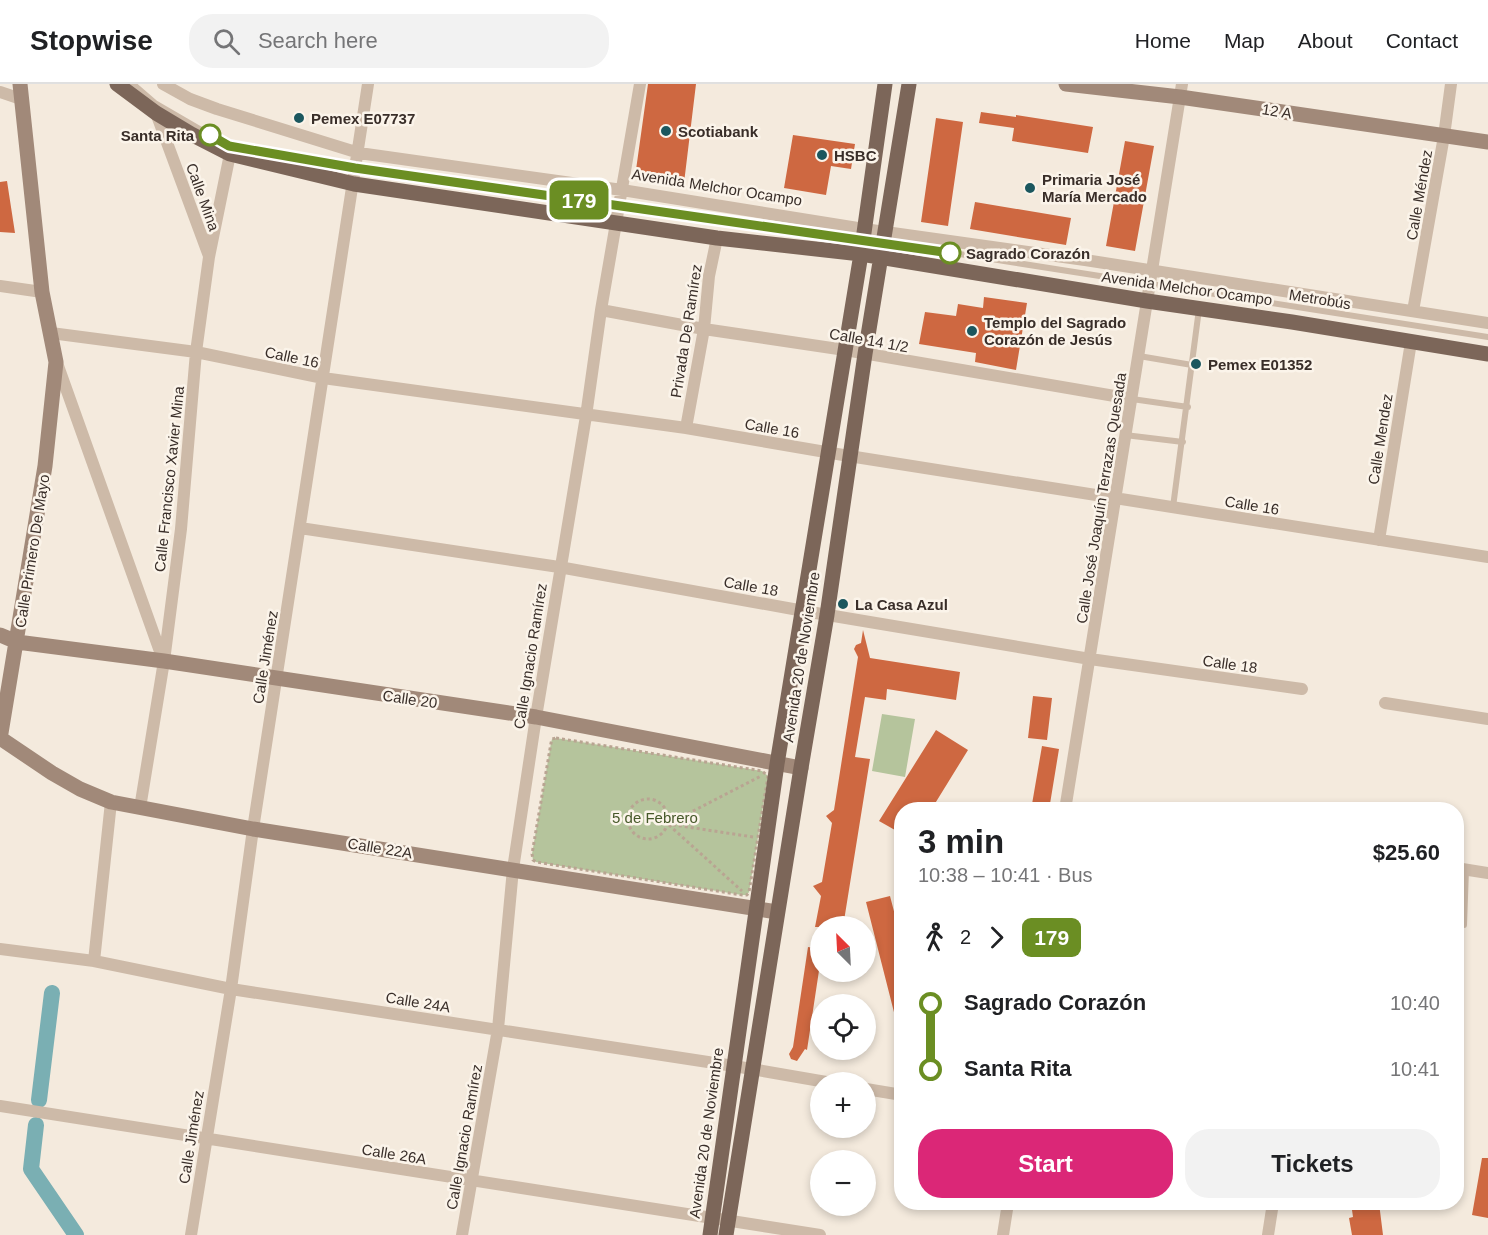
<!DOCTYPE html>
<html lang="en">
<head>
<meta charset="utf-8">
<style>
	:root { --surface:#fff; --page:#f2f2f2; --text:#202124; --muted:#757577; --line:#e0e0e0; --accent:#db2777 }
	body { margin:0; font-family:Arial,sans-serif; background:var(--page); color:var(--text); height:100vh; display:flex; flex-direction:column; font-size:22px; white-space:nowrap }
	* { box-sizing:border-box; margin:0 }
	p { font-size:20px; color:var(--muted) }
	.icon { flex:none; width:33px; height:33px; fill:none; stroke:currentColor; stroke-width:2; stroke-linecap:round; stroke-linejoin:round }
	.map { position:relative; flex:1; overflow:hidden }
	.details { position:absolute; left:894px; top:718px; width:570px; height:408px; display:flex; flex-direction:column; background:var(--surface); border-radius:24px; box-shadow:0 3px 9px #0003 }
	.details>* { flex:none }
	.badge { padding:0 12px; border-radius:9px; font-size:21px; line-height:39px }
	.needle { width:39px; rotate:336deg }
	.tools { position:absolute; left:810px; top:832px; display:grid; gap:12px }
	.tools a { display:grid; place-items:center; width:66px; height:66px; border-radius:50%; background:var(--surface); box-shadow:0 3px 9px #0003; font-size:30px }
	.map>.badge { position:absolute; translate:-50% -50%; box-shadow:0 0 0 3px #fff }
	.legs { display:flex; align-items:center; gap:9px; height:66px; padding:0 24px; font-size:20px }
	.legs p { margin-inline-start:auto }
	.head { display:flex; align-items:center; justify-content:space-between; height:102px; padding:0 24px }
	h1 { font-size:33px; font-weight:700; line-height:45px }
	.button { display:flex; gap:12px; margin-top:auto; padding:12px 24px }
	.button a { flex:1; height:69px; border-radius:24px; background:var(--accent); color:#fff; font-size:24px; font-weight:700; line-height:69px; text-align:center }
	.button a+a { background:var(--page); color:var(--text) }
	ul { padding:0 24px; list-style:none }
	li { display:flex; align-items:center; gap:21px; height:66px; font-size:22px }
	li i { display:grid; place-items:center; width:9px; height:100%; margin:0 8px; background:currentColor }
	li i::after { content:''; width:15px; height:15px; margin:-8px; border:4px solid; border-radius:50%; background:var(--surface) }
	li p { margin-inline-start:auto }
	li:first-child i { background:linear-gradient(#0000 50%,currentColor 0) }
	li:last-child i { background:linear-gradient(currentColor 50%,#0000 0) }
	header { display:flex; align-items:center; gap:36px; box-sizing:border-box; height:84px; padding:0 30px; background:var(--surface); border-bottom:2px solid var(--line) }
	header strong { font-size:28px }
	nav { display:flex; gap:33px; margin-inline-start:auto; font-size:21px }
	.search { width:420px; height:54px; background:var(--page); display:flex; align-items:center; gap:15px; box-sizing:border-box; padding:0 21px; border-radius:24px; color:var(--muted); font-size:22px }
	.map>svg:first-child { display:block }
	.green { fill:#b5c49c }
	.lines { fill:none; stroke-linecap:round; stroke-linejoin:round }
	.canal { stroke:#7aafb3; stroke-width:16 }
	.building { fill:#ce6841 }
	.path { stroke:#b9a492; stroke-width:3; stroke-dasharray:3 3; stroke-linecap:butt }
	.lane { stroke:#cdbaa8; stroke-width:6 }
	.street { stroke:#cdbaa8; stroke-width:12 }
	.secondary { stroke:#a18979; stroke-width:15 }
	.primary { stroke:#7c6659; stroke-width:15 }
	.line-1-casing { stroke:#fff; stroke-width:14 }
	.line-1 { stroke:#6b8e23; stroke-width:9 }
	.poi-dot { fill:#1b575e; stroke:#fbf4ea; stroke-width:2 }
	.stop-1-dot { fill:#fff; stroke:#6b8e23; stroke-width:3 }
	.labels { text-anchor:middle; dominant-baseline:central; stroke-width:5; stroke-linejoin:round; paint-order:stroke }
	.street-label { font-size:15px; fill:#392e29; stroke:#fbf4ea }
	.poi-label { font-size:15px; font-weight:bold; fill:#392e29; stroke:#fbf4ea; text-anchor:start }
	.stop-label { font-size:15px; font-weight:bold; fill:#392e29; stroke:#fbf4ea; text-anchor:end }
	.park-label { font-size:15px; fill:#47592a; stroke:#fbf4ea }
</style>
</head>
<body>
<header>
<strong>Stopwise</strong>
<div class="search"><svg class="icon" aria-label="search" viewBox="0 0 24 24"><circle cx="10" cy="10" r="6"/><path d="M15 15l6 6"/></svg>Search here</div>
<nav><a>Home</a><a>Map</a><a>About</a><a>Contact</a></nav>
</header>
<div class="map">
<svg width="1488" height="1151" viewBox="0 0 1488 1151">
	<rect width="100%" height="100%" fill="#f4eadd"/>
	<!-- green -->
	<path class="green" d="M882 630 915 635 905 693 872 687Z
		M556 654 762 687 768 692 749 808 747 811H742L536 778 533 776 532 770 551 659 552 655Z"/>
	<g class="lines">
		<!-- canal -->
		<path class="canal" d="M39 1016 52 909
			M36 1041 31 1085 76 1151"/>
	</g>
	<!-- building -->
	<path class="building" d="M648 0H696L684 99 635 93Z
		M981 28 1016 33V31L1093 43 1088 69 1012 57 1014 44 979 39Z
		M936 34 963 38 948 142 921 138Z
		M793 51 855 60 851 85 831 82 826 111 784 104Z
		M1125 57 1154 62 1135 167 1106 162Z
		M7 97 15 149 0 148V98Z
		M975 118 1071 134 1066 161 970 145Z
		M984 213 1027 219 1016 286 975 278 976 269 919 260 925 228 956 232 958 220 983 224Z
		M863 546 870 574 960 588 956 616 887 605 886 616 865 613 855 673 870 675 843 843H815L821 812 813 802 822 798 832 739 826 732 834 726 858 573 854 565 856 561 861 559Z
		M1033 612 1052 614 1047 656 1028 654Z
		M936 646 968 666 931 726 918 718 913 726H902V750L879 737Z
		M1042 662 1059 665 1049 726H1031Z
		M890 812 902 858V940H897L866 818Z
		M808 863 820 865V880L807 966 805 965 797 977 791 975 789 970 793 963Z
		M1482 1074H1488V1134L1472 1131Z
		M1351 1119H1379L1383 1151H1352L1349 1134 1353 1133Z"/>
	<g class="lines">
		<!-- path -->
		<path class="path" d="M556 654 762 687 768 692 749 808 747 811H742L536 778 533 776 532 770 551 659 552 655Z
			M628 735a20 20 0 1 1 40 0a20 20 0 1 1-40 0Z
			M669 741 742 807
			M753 753 668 740 761 692"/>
		<!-- lane -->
		<path class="lane" d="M133 0 155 19 229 62 355 85 863 158H883L1488 253
			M1139 272 1192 281
			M1132 315 1188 323
			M1125 351 1183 358
			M1173 423 1199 225
			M1464 841 1466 786"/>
		<!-- street -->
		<path class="street" d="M163 0 190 15 217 25 359 69 622 106 864 145 1085 176 1488 239
			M0 8 21 15
			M156 29 209 172
			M0 202 42 208
			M601 226 704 245 845 266 1132 315
			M1413 227 1444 52 1451 0
			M51 249 196 268 323 294 686 344 849 372 1488 473
			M57 279 162 573
			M686 344 704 245 709 192 717 154
			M300 444 559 483 804 527 1090 575 1302 605
			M1379 456 1411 258
			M1385 619 1488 635
			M1066 723 1084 726
			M140 724 164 577 181 445 196 268 209 173 230 70
			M1065 726 1182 0
			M1456 784 1488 789
			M0 865 94 877 231 905 734 982 832 999
			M94 877 111 718
			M866 1005 902 1011
			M0 1022 820 1151
			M191 1151 231 905 253 745 368 0
			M462 1151 498 945 513 785 536 633 586 332 601 226 640 0
			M1003 1151 1008 1119
			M1268 1151 1273 1119"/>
		<!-- secondary -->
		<path class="secondary" d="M1066 0 1180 13 1488 58
			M0 551 17 558 164 577 536 633 801 684
			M0 654 52 689 80 705 111 718 253 745 777 828
			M0 655 45 382 56 278 42 208 20 0"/>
		<!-- primary -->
		<path class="primary" d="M117 0 156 29 191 50 230 70 354 100 717 154 861 170 1147 217 1292 238 1488 270
			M710 1151 777 680 861 170 885 0
			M726 1151 801 684 827 531 865 270 909 0"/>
	</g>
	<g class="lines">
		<defs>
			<path id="line-1" d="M210 51 229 62 355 84 950 169"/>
		</defs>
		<!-- line-1 casing -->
		<use href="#line-1" class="line-1-casing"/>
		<!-- line-1 -->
		<use href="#line-1" class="line-1"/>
	</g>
	<!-- markers -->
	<g class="poi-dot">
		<circle cx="299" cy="34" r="6"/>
		<circle cx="666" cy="47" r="6"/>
		<circle cx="822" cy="71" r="6"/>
		<circle cx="1030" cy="104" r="6"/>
		<circle cx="972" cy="247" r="6"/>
		<circle cx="1196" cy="280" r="6"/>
		<circle cx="843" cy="520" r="6"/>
	</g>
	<g class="stop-1-dot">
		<circle cx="210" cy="51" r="10"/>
		<circle cx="950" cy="169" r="10"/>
	</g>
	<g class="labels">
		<!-- street labels -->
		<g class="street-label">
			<text transform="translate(1277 27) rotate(9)">12 A</text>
			<text transform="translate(717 103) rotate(9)">Avenida Melchor Ocampo</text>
			<text transform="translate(1419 111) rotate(-80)">Calle Méndez</text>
			<text transform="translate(203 113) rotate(70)">Calle Mina</text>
			<text transform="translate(1187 204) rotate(8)">Avenida Melchor Ocampo</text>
			<text transform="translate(1320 215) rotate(9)">Metrobús</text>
			<text transform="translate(686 247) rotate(-81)">Privada De Ramírez</text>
			<text transform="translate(869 256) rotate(10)">Calle 14 1/2</text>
			<text transform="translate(292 273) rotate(12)">Calle 16</text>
			<text transform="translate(772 344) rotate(10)">Calle 16</text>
			<text transform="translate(1380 355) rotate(-81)">Calle Mendez</text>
			<text transform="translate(169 395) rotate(-84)">Calle Francisco Xavier Mina</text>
			<text transform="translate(1101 414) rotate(-81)">Calle José Joaquín Terrazas Quesada</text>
			<text transform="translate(1252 421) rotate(9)">Calle 16</text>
			<text transform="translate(32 467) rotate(-81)">Calle Primero De Mayo</text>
			<text transform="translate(751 502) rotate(10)">Calle 18</text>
			<text transform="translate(530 572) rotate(-81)">Calle Ignacio Ramírez</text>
			<text transform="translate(265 573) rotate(-81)">Calle Jiménez</text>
			<text transform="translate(801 573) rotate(-81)">Avenida 20 de Noviembre</text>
			<text transform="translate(1230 580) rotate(8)">Calle 18</text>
			<text transform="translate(410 615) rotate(8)">Calle 20</text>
			<text transform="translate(380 764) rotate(9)">Calle 22A</text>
			<text transform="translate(418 918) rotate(9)">Calle 24A</text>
			<text transform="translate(706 1049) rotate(-82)">Avenida 20 de Noviembre</text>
			<text transform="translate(191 1053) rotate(-81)">Calle Jiménez</text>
			<text transform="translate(464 1053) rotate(-80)">Calle Ignacio Ramírez</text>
			<text transform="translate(394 1070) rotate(9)">Calle 26A</text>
		</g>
		<!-- poi labels -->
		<g class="poi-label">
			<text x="311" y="34">Pemex E07737</text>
			<text x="678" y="47">Scotiabank</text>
			<text x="834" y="71">HSBC</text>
			<text x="1042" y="95">Primaria José<tspan x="1042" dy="17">María Mercado</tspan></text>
			<text x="984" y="238">Templo del Sagrado<tspan x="984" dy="17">Corazón de Jesús</tspan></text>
			<text x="1208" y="280">Pemex E01352</text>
			<text x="855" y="520">La Casa Azul</text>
		</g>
		<!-- stop labels -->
		<g class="stop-label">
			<text x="194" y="51">Santa Rita</text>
			<text x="966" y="169" text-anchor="start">Sagrado Corazón</text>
		</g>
		<!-- park labels -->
		<g class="park-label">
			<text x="655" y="733">5 de Febrero</text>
		</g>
	</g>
</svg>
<div class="tools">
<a><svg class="needle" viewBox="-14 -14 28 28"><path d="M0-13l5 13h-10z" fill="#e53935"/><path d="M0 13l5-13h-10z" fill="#757577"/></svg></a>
<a><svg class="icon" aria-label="locate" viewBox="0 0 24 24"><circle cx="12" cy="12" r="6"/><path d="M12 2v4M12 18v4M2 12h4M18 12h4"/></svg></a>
<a>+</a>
<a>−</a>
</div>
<b class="badge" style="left:579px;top:116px;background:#6b8e23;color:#fff">179</b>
<section class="details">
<div class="head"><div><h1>3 min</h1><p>10:38 – 10:41 · Bus</p></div><b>$25.60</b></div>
<div class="legs"><svg class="icon" aria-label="walk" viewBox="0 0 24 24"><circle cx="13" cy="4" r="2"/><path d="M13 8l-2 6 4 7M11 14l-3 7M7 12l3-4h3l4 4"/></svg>2<svg class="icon" aria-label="forward" viewBox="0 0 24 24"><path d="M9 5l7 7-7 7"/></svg><b class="badge" style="background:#6b8e23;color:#fff">179</b></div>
<ul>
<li><i style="color:#6b8e23"></i><b>Sagrado Corazón</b><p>10:40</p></li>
<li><i style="color:#6b8e23"></i><b>Santa Rita</b><p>10:41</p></li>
</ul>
<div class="button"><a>Start</a><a>Tickets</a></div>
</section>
</div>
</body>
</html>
